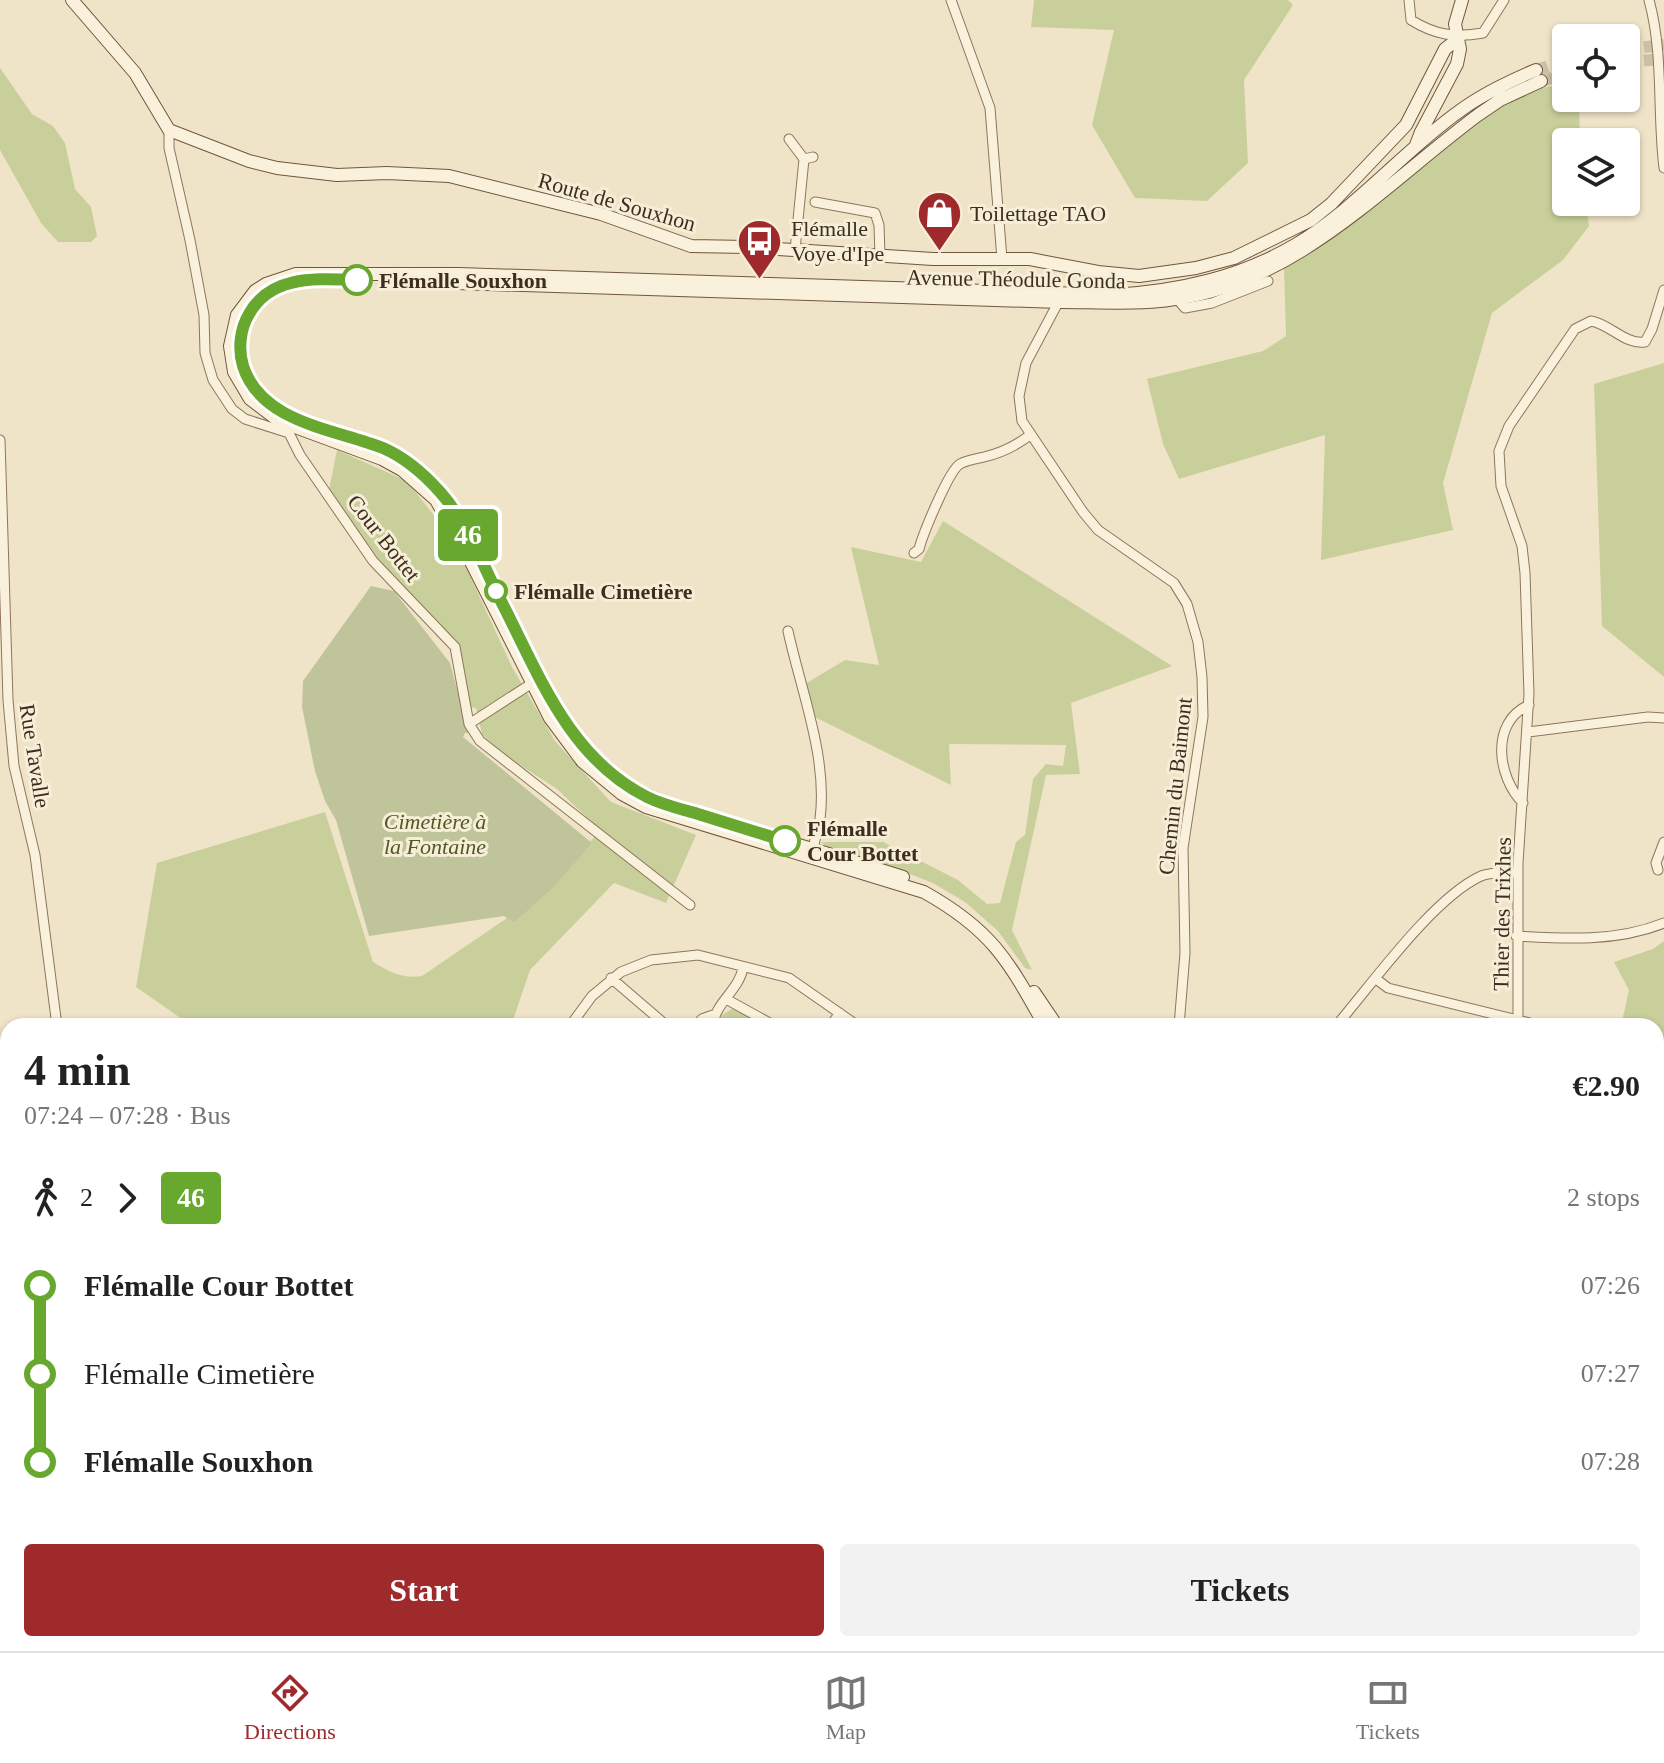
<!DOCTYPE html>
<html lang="en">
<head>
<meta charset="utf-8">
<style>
	:root { --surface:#fff; --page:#f2f2f2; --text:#222; --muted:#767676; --line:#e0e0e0; --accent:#9e2a2b }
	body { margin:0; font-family:"Times New Roman",serif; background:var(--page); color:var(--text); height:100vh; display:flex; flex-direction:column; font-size:30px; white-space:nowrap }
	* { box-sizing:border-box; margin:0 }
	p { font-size:26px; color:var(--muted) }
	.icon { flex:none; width:44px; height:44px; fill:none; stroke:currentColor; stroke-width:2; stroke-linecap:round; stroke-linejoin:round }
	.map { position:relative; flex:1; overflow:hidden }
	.drawer { position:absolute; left:0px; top:1018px; width:1664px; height:634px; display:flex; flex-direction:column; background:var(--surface); border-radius:24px 24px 0 0; box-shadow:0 2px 6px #0004 }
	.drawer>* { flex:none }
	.badge { padding:0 16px; border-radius:6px; font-size:28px; line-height:52px }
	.fabs { position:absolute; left:1552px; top:24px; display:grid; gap:16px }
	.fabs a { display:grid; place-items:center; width:88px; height:88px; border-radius:8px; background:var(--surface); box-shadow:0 2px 6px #0004; font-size:40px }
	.map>.badge { position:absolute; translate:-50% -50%; box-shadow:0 0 0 4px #fff }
	.legs { display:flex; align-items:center; gap:12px; height:88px; padding:0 24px; font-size:26px }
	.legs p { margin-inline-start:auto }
	.overview { display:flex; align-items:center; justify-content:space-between; height:136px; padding:0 24px }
	h1 { font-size:44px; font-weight:700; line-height:60px }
	.action { display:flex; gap:16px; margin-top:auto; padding:16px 24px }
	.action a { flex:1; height:92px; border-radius:8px; background:var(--accent); color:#fff; font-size:32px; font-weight:700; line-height:92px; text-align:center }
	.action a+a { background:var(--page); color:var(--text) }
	ul { padding:0 24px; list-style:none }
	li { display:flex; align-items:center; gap:28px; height:88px; font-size:30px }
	li i { display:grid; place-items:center; width:12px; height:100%; margin:0 10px; background:currentColor }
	li i::after { content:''; width:20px; height:20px; margin:-10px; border:6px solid; border-radius:50%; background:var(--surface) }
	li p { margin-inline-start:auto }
	li:first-child i { background:linear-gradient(#0000 50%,currentColor 0) }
	li:last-child i { background:linear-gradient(currentColor 50%,#0000 0) }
	.tabs { display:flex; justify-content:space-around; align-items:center; height:112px; border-top:2px solid var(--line); background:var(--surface); font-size:22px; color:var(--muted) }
	.tabs a { display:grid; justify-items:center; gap:4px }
	.tabs .active { color:var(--accent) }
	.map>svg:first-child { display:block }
	.green { fill:#c9cf9b }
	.cemetery { fill:#bfc49a }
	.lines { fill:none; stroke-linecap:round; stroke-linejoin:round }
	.secondary-tunnel { stroke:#ccc0a6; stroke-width:12; stroke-dasharray:12 6; stroke-linecap:butt }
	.street-casing { stroke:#8d765c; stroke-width:11 }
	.secondary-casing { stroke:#6f573f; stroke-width:14 }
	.street { stroke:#faf1dc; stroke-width:9 }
	.secondary { stroke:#faf1dc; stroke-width:12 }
	.line-1-casing { stroke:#fff; stroke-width:18 }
	.line-1 { stroke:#69a82f; stroke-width:12 }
	.stop-1-dot { fill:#fff; stroke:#69a82f; stroke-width:4 }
	.labels { text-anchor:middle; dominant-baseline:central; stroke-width:6; stroke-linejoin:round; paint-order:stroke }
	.street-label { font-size:22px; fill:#3d2e20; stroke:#f7eed8 }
	.poi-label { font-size:22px; fill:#3d2e20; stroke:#f7eed8; text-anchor:start }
	.stop-label { font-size:22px; font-weight:bold; fill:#3d2e20; stroke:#f7eed8; text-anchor:start }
	.park-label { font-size:22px; font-style:italic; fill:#4d5a26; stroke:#f7eed8 }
</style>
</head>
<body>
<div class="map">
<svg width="1664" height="1651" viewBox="0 0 1664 1651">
	<rect width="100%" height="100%" fill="#f0e4c8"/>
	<!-- green -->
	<path class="green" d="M1034 0H1288L1293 5 1244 80 1248 163 1207 201 1135 198 1092 125 1114 30 1031 27Z
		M0 68 32 114 53 126 65 143 75 189 91 207 97 236 91 242H58L41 223 0 150Z
		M1566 84V98H1579L1580 142H1566V202H1586L1589 226 1563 260 1492 313 1443 483 1453 530 1321 560 1325 435 1179 479 1163 444 1147 379 1263 351 1286 336 1284 267 1323 245 1491 110 1535 89Z
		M1664 363V677L1602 626 1594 384Z
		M337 450 407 481 454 541 512 667 555 741 611 802 696 835 666 903 614 883 530 970 511 1026H192L136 987 157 863 325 812 373 962C389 972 403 979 422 976L507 918 514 923 551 890 600 830 557 789 498 751 482 734 476 708 470 707 455 647 373 561 328 495Z
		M943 521 1172 666 1071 703 1080 774 1046 775 1012 930 1032 970 1025 968 998 931 965 902 933 883 897 869 834 852 821 842H883L958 880 987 904 1000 903 1016 842 1025 835 1033 779 1046 764 1063 766 1066 745 949 744 951 785 809 714 800 687 845 660 879 665 851 547 921 562Z
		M1664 941V1090L1656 1079V1026H1621L1629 990 1614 962 1653 949Z
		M735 1007 770 1026H719L722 1015Z
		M1656 1327 1664 1329V1385L1656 1380Z
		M1656 1482 1664 1486V1651H1599L1600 1644H1656Z"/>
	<!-- cemetery -->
	<path class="cemetery" d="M371 586 394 591 450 663 469 733H465L463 737 592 843 551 890 514 923 504 916 369 936 336 820 325 801 315 771 302 707 303 681Z"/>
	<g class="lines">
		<!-- secondary-tunnel -->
		<path class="secondary-tunnel" d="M1626 49 1664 45
			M1626 62 1664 59
			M1536 70 1566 61
			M1541 81 1566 74"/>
		<defs>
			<path id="street" d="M951 0 990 108 1002 259
				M1409 0 1411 20C1435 35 1455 38 1483 33L1504 0
				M1649 0C1664 55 1657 112 1664 168
				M169 130V148L190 240 204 315 205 353 213 380 232 409 245 419 289 433 300 455 373 561 455 647 469 724 480 741 690 905
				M789 139 804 159
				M815 202 875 213 879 225 880 256
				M795 250 804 159 813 157
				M1177 294V299L1185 308 1212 303 1268 281
				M1060 299 1026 363 1019 396 1022 421 1083 512 1098 530 1174 583 1187 604 1198 642 1202 677 1203 717 1183 848 1185 953 1179 1026
				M0 440 8 700 14 766 35 855 57 1026
				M914 553 919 549C923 534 949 470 960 464 967 460 976 459 984 457 1001 453 1017 445 1030 435
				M788 631C801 691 828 758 820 819 818 831 814 843 811 855
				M469 724 537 680
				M1528 732 1648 717 1664 718
				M1523 803C1497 777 1490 722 1529 705
				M1658 870 1656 863 1664 842
				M1516 936C1566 939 1617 942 1664 923
				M611 978 667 1026
				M1376 979 1388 988 1542 1026
				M726 999 775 1026
				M570 1026 592 996 621 972 651 960 698 955 789 978 858 1026
				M696 1026 702 1019 713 1015
				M713 1026C714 1003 740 990 743 967
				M830 1026 840 1013
				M1336 1026C1372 984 1433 898 1481 876 1492 872 1505 872 1517 872
				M1518 1026V863L1529 694 1525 573 1522 546 1501 486 1499 451 1509 426 1575 329 1591 321C1610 324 1625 345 1645 342L1652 329 1664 290
				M89 1644 90 1651
				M154 1644 155 1651
				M691 1644 694 1651
				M1256 1644 1259 1651
				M1505 1644 1530 1651
				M337 1651 353 1644
				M732 1651 747 1644
				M1378 1651 1382 1644"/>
			<path id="secondary" d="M72 0 135 73 169 130 249 161 277 168 337 175 387 173 449 176 601 214 691 246 747 247 933 259H1030L1098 272 1139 276 1196 268 1234 258 1311 220 1331 204 1406 125 1445 49 1459 38
				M1416 145 1421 132 1457 64 1460 49 1455 24 1462 0
				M425 282 1060 302C1098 302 1137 305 1175 299 1297 282 1384 185 1478 115L1500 100 1541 81
				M284 284C245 304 229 339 249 379 276 433 379 432 425 476 453 502 471 538 487 572 501 601 516 630 530 658 553 702 573 746 613 775 650 802 692 812 735 826 791 843 847 859 903 877
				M1034 992 1057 1026
				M1045 1026C1008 960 992 930 924 892L646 807 622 794 582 761 550 718 469 558 436 500 402 470 382 459 279 421 250 399 234 372 230 346 237 315 255 291 266 284 296 274H459L1114 295C1178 291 1239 278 1295 245 1356 209 1403 151 1461 110 1484 93 1510 81 1536 70
				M533 1651 548 1644"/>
		</defs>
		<!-- street casing -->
		<use href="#street" class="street-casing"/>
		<!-- secondary casing -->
		<use href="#secondary" class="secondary-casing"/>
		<!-- street -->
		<use href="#street" class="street"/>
		<!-- secondary -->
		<use href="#secondary" class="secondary"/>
	</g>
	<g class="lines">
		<defs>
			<path id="line-1" d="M357 280C318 279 271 274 249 314 240 329 238 349 243 366 261 423 335 429 383 448 406 458 424 474 440 492 468 523 483 566 502 603 539 675 569 758 647 797 663 805 681 809 698 814 727 823 756 832 785 841"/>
		</defs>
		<!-- line-1 casing -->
		<use href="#line-1" class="line-1-casing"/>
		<!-- line-1 -->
		<use href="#line-1" class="line-1"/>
	</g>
	<!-- icons -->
	<defs>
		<symbol id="shop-pin" viewBox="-11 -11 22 30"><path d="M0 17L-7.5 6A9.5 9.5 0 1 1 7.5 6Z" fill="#9e2a2b" stroke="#f7eed8"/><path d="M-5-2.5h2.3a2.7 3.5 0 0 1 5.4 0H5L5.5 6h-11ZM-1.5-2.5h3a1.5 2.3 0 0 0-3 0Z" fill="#fff"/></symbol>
		<symbol id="bus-pin" viewBox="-11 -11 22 30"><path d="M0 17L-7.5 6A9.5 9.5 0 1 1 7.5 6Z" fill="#9e2a2b" stroke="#f7eed8"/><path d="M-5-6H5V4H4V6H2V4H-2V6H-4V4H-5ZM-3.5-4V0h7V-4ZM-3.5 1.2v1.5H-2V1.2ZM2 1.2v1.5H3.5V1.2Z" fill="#fff"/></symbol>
	</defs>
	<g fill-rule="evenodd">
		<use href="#shop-pin" x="914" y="188" width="51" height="69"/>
		<use href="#bus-pin" x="734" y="216" width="51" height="69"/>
	</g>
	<!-- markers -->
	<g class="stop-1-dot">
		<circle cx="357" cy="280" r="14"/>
		<circle cx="496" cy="591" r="10"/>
		<circle cx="785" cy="841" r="14"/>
	</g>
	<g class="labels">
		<!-- street labels -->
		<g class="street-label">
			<text transform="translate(617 202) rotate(16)">Route de Souxhon</text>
			<text transform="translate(1016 279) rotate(1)">Avenue Théodule Gonda</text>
			<text transform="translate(384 538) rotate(52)">Cour Bottet</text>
			<text transform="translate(35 756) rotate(81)">Rue Tavalle</text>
			<text transform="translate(1175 786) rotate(-84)">Chemin du Baimont</text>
			<text transform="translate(1502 914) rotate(-89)">Thier des Trixhes</text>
		</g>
		<!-- poi labels -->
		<g class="poi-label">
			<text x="970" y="213">Toilettage TAO</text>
			<text x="791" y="228">Flémalle<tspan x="791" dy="25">Voye d'Ipe</tspan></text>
		</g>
		<!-- stop labels -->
		<g class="stop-label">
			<text x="379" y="280">Flémalle Souxhon</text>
			<text x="514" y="591">Flémalle Cimetière</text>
			<text x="807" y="828">Flémalle<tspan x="807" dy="25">Cour Bottet</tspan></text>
		</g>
		<!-- park labels -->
		<g class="park-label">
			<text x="435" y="821">Cimetière à<tspan x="435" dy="25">la Fontaine</tspan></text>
		</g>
	</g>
</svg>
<div class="fabs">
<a><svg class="icon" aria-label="locate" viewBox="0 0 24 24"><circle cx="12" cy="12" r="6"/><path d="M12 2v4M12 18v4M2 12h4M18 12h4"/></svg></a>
<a><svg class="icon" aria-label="layers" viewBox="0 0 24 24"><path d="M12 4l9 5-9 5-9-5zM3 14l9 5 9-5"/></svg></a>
</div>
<b class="badge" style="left:468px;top:535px;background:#69a82f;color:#fff">46</b>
<section class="drawer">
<div class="overview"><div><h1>4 min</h1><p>07:24 – 07:28 · Bus</p></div><b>€2.90</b></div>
<div class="legs"><svg class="icon" aria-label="walk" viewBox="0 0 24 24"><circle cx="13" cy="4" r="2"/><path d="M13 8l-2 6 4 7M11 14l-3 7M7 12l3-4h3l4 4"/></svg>2<svg class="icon" aria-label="forward" viewBox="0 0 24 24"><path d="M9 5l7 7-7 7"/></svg><b class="badge" style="background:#69a82f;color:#fff">46</b><p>2 stops</p></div>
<ul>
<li><i style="color:#69a82f"></i><b>Flémalle Cour Bottet</b><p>07:26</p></li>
<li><i style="color:#69a82f"></i><span>Flémalle Cimetière</span><p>07:27</p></li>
<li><i style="color:#69a82f"></i><b>Flémalle Souxhon</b><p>07:28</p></li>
</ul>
<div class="action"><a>Start</a><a>Tickets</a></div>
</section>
</div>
<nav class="tabs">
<a class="active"><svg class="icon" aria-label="directions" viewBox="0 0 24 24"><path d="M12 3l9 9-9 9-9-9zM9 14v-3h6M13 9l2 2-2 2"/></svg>Directions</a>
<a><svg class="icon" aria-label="map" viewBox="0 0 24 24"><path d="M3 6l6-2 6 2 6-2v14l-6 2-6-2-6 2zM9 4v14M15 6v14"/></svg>Map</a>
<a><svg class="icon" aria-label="tickets" viewBox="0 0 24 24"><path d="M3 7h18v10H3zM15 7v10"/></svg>Tickets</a>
</nav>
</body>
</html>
